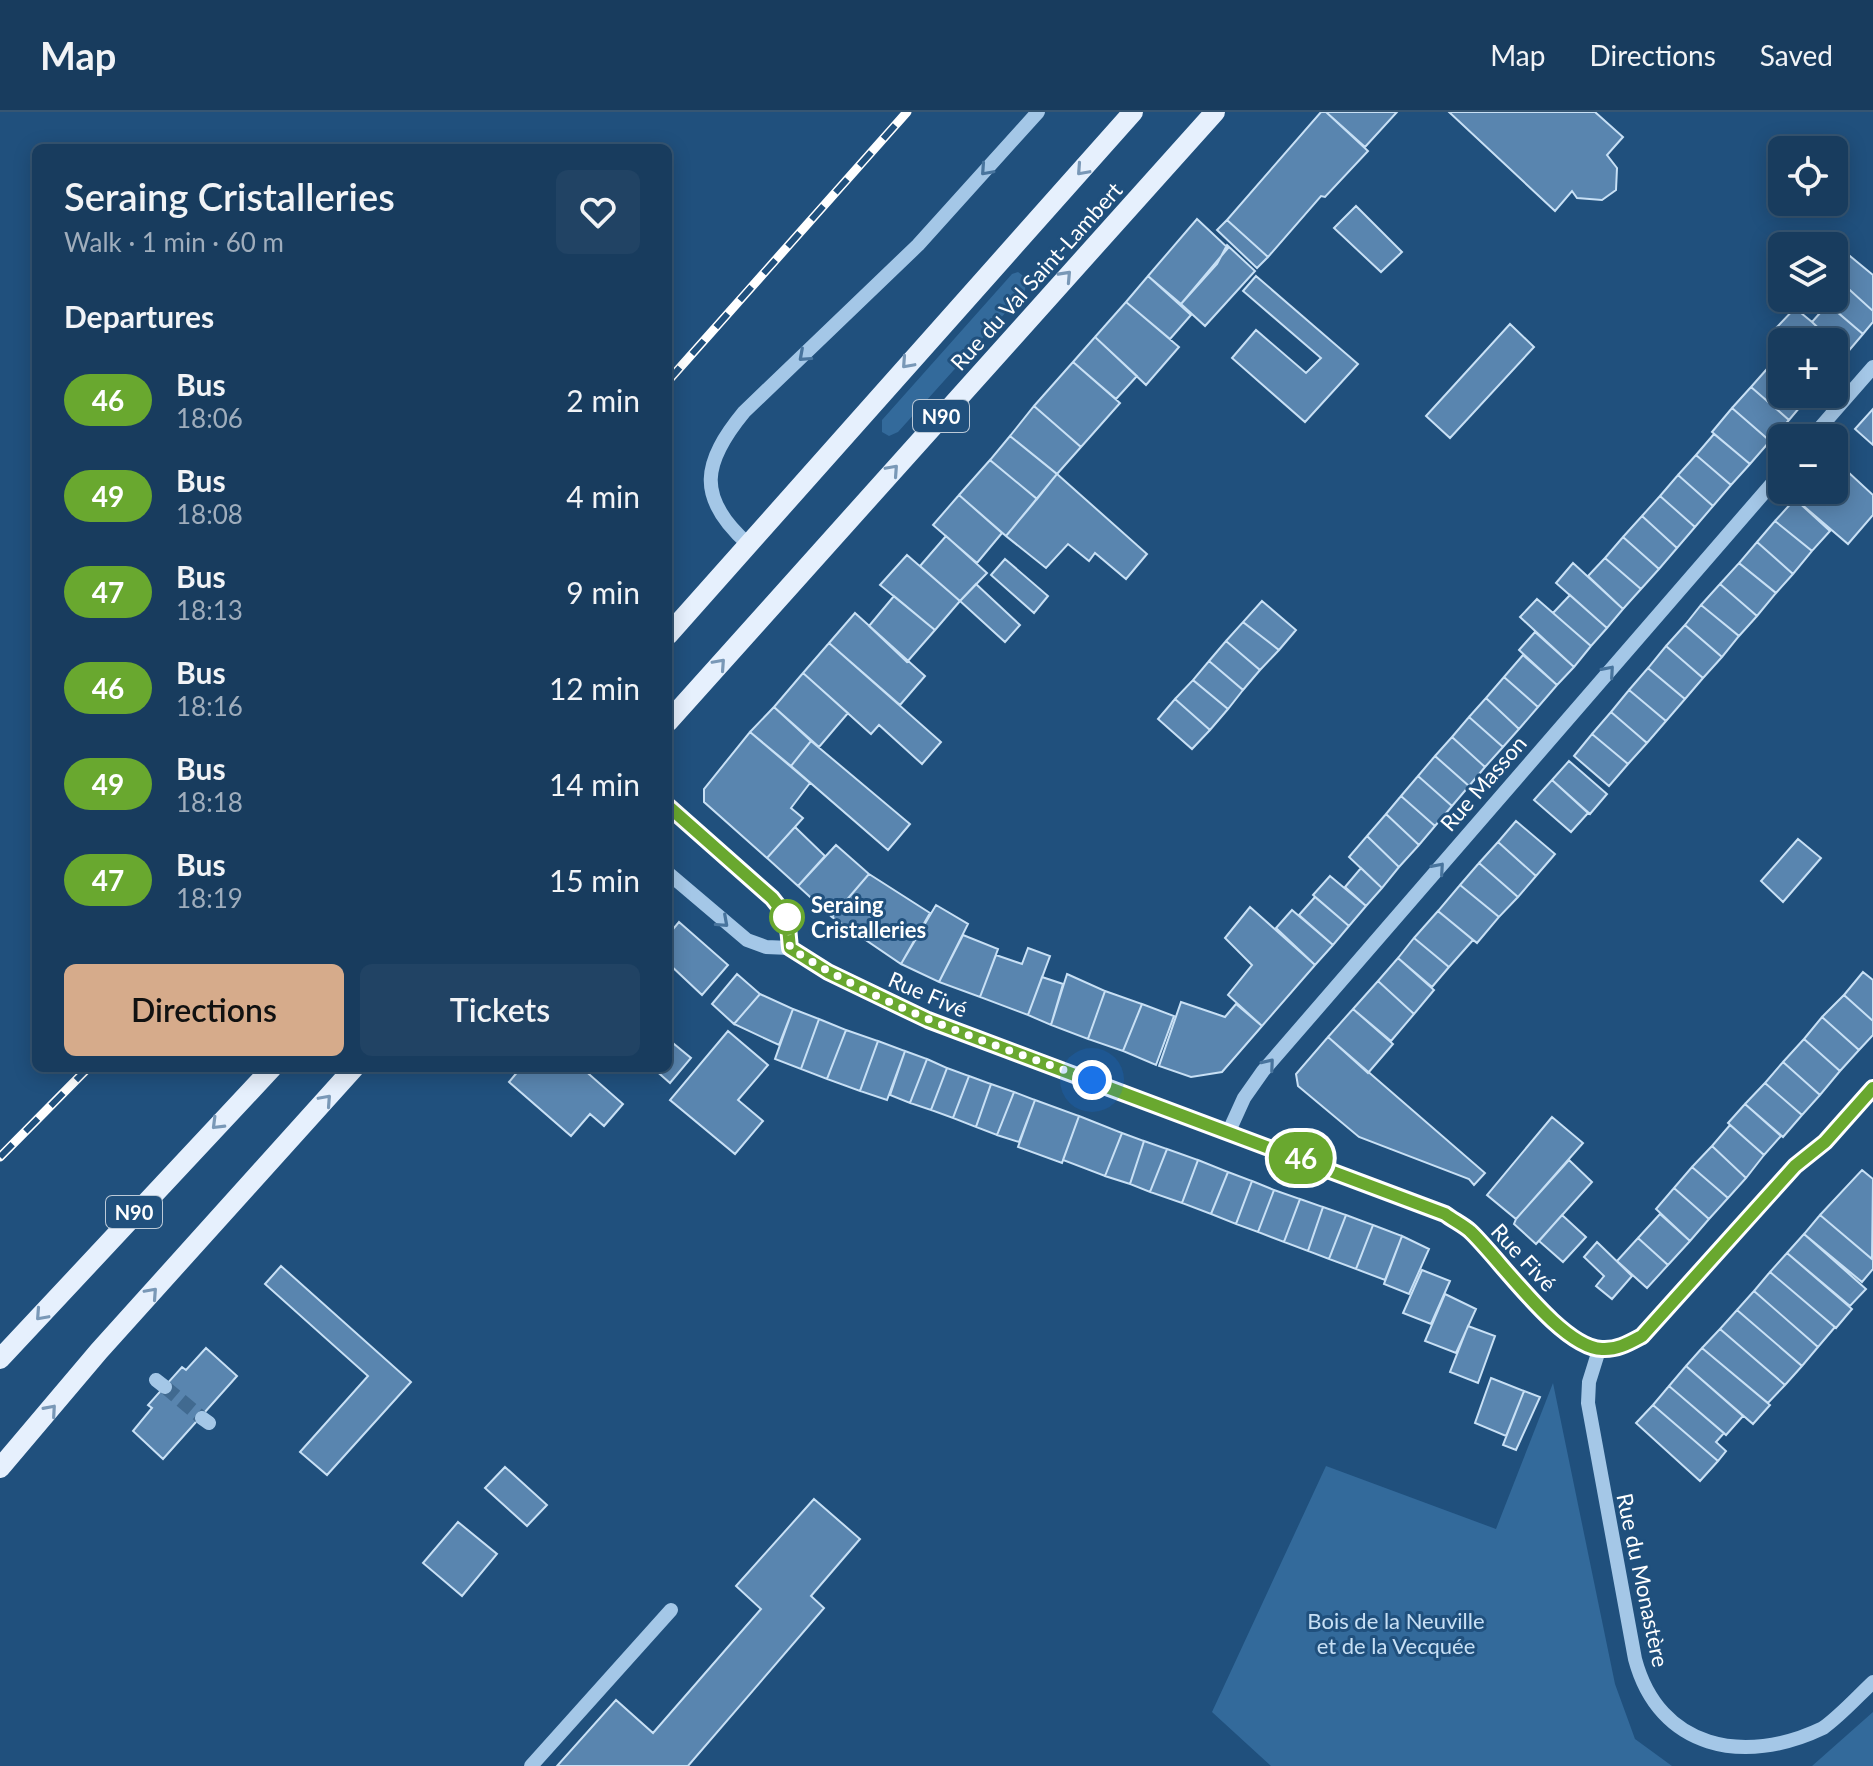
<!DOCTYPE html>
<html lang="en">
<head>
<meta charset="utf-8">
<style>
	:root { --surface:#183c5e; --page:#214364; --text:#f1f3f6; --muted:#9fadbc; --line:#365673; --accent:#d6ab8b }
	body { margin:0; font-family:Lato,sans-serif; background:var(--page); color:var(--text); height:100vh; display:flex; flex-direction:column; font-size:30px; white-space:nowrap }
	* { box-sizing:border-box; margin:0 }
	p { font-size:26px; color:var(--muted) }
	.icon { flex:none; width:44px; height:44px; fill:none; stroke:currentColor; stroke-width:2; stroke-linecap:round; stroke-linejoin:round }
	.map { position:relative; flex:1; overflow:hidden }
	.details { position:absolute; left:32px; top:32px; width:640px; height:928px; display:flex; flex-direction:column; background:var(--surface); border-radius:12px; box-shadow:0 4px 20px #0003,0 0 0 2px var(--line) }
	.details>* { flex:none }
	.badge { padding:0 16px; border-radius:26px; font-size:28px; line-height:52px }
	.buttons { position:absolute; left:1768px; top:24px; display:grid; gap:16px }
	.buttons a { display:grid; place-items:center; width:80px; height:80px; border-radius:12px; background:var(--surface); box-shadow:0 4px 20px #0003,0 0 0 2px var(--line); font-size:40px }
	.you { position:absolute; width:40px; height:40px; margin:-20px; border:6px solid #fff; border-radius:50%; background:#1a73e8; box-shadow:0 0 0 12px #1a73e833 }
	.map>.badge { position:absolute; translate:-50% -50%; box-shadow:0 0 0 4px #fff }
	h2 { padding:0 32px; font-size:30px; line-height:72px }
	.round { display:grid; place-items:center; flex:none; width:84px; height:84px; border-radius:12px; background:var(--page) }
	.overview { display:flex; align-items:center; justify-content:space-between; height:136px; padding:0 32px }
	h1 { font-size:38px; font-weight:600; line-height:60px }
	.cta { display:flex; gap:16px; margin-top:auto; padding:16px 32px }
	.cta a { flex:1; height:92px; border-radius:12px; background:var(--accent); color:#111; font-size:32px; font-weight:600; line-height:92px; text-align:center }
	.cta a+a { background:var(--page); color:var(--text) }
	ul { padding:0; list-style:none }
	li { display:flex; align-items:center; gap:24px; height:96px; padding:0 32px }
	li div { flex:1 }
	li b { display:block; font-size:30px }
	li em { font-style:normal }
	li .badge { min-width:88px; font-weight:700; text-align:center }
	header { display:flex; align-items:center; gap:48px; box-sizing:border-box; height:112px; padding:0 40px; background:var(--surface); border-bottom:2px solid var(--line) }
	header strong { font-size:38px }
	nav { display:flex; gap:44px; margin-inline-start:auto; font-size:28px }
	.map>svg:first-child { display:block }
	.green { fill:#336a9b }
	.building { fill:#5985af; stroke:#c8e0f5; stroke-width:2 }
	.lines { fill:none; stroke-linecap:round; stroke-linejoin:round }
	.minor-tunnel { stroke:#416a90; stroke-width:14; stroke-dasharray:14 7; stroke-linecap:butt }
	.minor { stroke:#a4c7e7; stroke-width:14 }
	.major { stroke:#e6f0fd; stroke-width:20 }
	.rail-casing { stroke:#fff; stroke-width:9 }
	.rail { stroke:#20507d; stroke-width:6; stroke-dasharray:18; stroke-linecap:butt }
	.oneway { stroke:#48749d }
	.oneway2 { stroke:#7998b7 }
	.line-casing { stroke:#fff; stroke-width:18 }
	.line { stroke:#69a82f; stroke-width:12 }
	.walk { stroke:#fff; stroke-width:8; stroke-dasharray:0 14.4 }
	.stop-dot { fill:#fff; stroke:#69a82f; stroke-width:4 }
	.labels { text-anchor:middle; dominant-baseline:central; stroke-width:6; stroke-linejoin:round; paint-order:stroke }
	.shield { fill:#20507d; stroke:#bccad8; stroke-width:2 }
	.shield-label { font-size:20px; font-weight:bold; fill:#fff }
	.street-label { font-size:22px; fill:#fff; stroke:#20507d }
	.stop-label { font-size:22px; font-weight:bold; fill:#fff; stroke:#20507d; text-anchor:start }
	.park-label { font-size:22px; fill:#c8e0f5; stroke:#20507d }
</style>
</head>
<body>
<header>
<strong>Map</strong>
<nav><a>Map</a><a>Directions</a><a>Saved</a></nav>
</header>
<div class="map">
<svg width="1873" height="1654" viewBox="0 0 1873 1654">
	<rect width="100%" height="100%" fill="#20507d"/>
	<!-- green -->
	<path class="green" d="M1018 160 1026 166 1025 179 898 320 889 324 882 320V308L1012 162Z
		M1553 1271 1615 1572 1635 1627 1672 1654H1271L1212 1600 1326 1354 1496 1417Z
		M1873 1600V1654H1812Z"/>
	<!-- building -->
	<path class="building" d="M1321 0H1326L1368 39 1325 85 1321 84 1268 145 1227 108Z
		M1326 0H1397L1365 35Z
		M1449 0H1595L1623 25 1607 43 1617 56 1616 78 1602 88 1577 86 1572 79 1555 99Z
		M1356 94 1402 140 1381 160 1334 116Z
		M1197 107 1228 136 1181 192 1148 164Z
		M1227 108 1268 145 1257 156 1217 118Z
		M1227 133 1255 159 1205 214 1181 192 1217 152Z
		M1839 135 1873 163V199L1841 170 1848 161 1834 149Z
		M1148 164 1191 203 1170 227 1126 190Z
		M1256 164 1358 252 1305 310 1232 246 1256 218 1306 261 1321 246 1243 179Z
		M1841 170 1873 199V210L1863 222 1824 189 1834 186V178Z
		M1126 190 1179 235 1146 273 1095 225Z
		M1828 192 1863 222 1846 242 1812 210Z
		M1795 196 1812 210 1833 230 1792 229 1777 215Z
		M1510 212 1534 235 1450 326 1426 304Z
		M1095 225 1137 264 1116 287 1073 250Z
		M1834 231 1846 242 1834 256Z
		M1774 249 1782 256V282H1811L1789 308 1751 275Z
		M1073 250 1120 291 1081 335 1034 294Z
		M1751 275 1789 308 1770 329 1732 296Z
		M1034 294 1081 335 1057 362 1010 324Z
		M1732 296 1770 329 1750 352 1712 320Z
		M1873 297V333L1855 317Z
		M1714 322 1750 352 1731 373 1696 343Z
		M1010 324 1057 362 1037 387 990 348Z
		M1696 343 1731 373 1713 394 1678 363Z
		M1834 347 1873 383V403L1848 432 1793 385 1799 378H1834Z
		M990 348 1037 387 1006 424 959 383Z
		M1057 362 1147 442 1126 467 1095 441 1089 449 1068 432 1046 456 1006 424Z
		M1678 363 1713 394 1695 415 1660 384Z
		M959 383 1002 421 977 451 933 413Z
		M1660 384 1695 415 1677 436 1642 404Z
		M1795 387 1830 419 1812 439 1775 409Z
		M1642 404 1677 436 1659 457 1623 425Z
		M1775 409 1812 439 1793 462 1757 430Z
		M946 424 987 461 960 489 920 454Z
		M1623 425 1659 457 1641 477 1605 446Z
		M1757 430 1793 462 1776 481 1739 451Z
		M907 443 960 489 935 518 880 473Z
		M1605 446 1641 477 1623 497 1588 464Z
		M1005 447 1048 484 1034 501 991 463Z
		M1573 451 1623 497 1607 516 1556 471Z
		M1739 451 1776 481 1757 504 1720 472Z
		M976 472 1020 513 1005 530 960 489Z
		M1720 472 1757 504 1739 524 1701 493Z
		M1570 483 1607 516 1591 534 1553 501Z
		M894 484 935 518 907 550 869 514Z
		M1537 487 1591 534 1574 555 1520 505Z
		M1262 489 1296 518 1279 538 1243 510Z
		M1701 493 1739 524 1722 545 1685 513Z
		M855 501 925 564 900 593 829 531Z
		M1243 510 1279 538 1260 558 1226 529Z
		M1685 513 1722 545 1703 566 1666 534Z
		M1535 520 1574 555 1557 573 1519 538Z
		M1226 529 1260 558 1243 578 1209 549Z
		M829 531 941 630 922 652 879 613 871 622 803 561Z
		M1666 534 1703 566 1685 587 1648 556Z
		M1523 543 1557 573 1538 595 1504 565Z
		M1209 549 1243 578 1228 597 1193 568Z
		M1648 556 1685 587 1666 609 1629 578Z
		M803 561 848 601 819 635 774 595Z
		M1504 565 1538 595 1519 617 1486 586Z
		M1193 568 1228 597 1210 618 1175 587Z
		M1629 578 1666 609 1647 631 1611 600Z
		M1486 586 1519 617 1503 635 1469 605Z
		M1175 587 1210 618 1192 637 1158 607Z
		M774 595 811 629 791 654 750 620Z
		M1611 600 1647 631 1628 652 1592 622Z
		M1469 605 1503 635 1485 655 1452 625Z
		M750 620 810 671 791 696 803 706 767 746 704 690V677Z
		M1592 622 1628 652 1609 674 1574 644Z
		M1452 625 1485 655 1469 674 1435 644Z
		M811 629 910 712 888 738 791 654Z
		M1435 644 1469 674 1452 694 1418 664Z
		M1569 649 1607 682 1590 702 1552 668Z
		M1418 664 1452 694 1435 714 1401 684Z
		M1552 668 1588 701 1571 720 1534 688Z
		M1401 684 1435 714 1419 733 1386 702Z
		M1386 702 1419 733 1399 755 1367 724Z
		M1516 709 1555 742 1536 764 1498 730Z
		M795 715 825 744 798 774 767 746Z
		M1367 724 1399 755 1382 776 1349 745Z
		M1798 727 1821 746 1783 790 1761 769Z
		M1498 730 1536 764 1518 785 1479 751Z
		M836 733 869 762 832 805 798 774Z
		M1479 751 1518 785 1499 805 1460 773Z
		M1361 756 1382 776 1366 794 1345 775Z
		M869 762 930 801 901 852 832 805Z
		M1330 764 1366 794 1349 814 1313 783Z
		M1460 773 1499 805 1477 831 1438 799Z
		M1315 785 1349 814 1333 833 1299 803Z
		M936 793 968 812 939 870 901 852Z
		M1250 795 1315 853 1262 914 1228 883 1252 853 1225 826Z
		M1292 798 1333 833 1315 853 1276 816Z
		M1438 799 1473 828 1449 855 1414 826Z
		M679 810 728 853 702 883 668 851V823Z
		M963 823 998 837 980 885 939 870Z
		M1414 826 1449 855 1432 875 1398 846Z
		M1028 836 1050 844 1028 903 980 885 996 843 1022 852Z
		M1398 846 1434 878 1414 902 1378 869Z
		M1863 860 1873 868V909L1844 883Z
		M737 862 760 882 734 912 712 892Z
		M1067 862 1105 879 1088 927 1051 913Z
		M1042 865 1063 872 1051 913 1028 903Z
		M1378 869 1414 902 1391 929 1353 897Z
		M1105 879 1142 892 1123 939 1088 927Z
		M760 882 793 897 779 933 734 912Z
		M1844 883 1873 909V923L1859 938 1822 905Z
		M1181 890 1225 905 1236 892 1262 914 1222 960 1191 965 1159 954Z
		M1142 892 1174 904 1156 953 1123 939Z
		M793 897 819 907 801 957 775 947Z
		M1353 897 1393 932 1368 961 1328 925Z
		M1822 905 1859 938 1840 959 1804 927Z
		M819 907 846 918 827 967 801 957Z
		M846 918 878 929 860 979 827 967Z
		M728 919 768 953 738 988 763 1009 735 1042 670 988Z
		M1328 925 1485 1061 1474 1073 1469 1067 1359 1025 1298 974 1296 962Z
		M668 927 691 946 670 971 653 956H668Z
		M1804 927 1840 959 1820 983 1783 950Z
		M878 929 905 939 887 988 860 979Z
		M905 939 927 947 910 991 890 983Z
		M927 947 947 956 931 998 910 991Z
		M1783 950 1820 983 1802 1003 1765 971Z
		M517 956H582L623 992 604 1014 590 1002 571 1024 509 970 519 958Z
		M947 956 969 964 953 1006 931 998Z
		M969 964 991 972 976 1015 953 1006Z
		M1765 971 1802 1003 1783 1025 1745 992Z
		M991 972 1014 980 997 1023 976 1015Z
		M1014 980 1035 988 1019 1030 997 1023Z
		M1035 988 1079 1004 1062 1051 1018 1035Z
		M1745 992 1781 1024 1764 1043 1728 1011Z
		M1079 1004 1122 1021 1105 1064 1063 1048Z
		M1552 1005 1583 1031 1516 1107 1487 1083Z
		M1730 1013 1764 1043 1746 1066 1712 1034Z
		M1122 1021 1144 1029 1130 1072 1105 1064Z
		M1144 1029 1167 1037 1150 1080 1130 1072Z
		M1712 1034 1746 1066 1728 1086 1692 1055Z
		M1167 1037 1198 1048 1182 1091 1150 1080Z
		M1198 1048 1228 1060 1211 1102 1182 1091Z
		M1569 1048 1592 1070 1536 1132 1514 1112 1516 1107Z
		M1692 1055 1728 1086 1709 1107 1674 1076Z
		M1862 1058 1873 1067 1872 1147 1820 1103Z
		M1228 1060 1252 1069 1236 1112 1211 1102Z
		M1252 1069 1274 1078 1258 1120 1236 1112Z
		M1674 1076 1709 1107 1690 1129 1656 1097Z
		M1274 1078 1300 1087 1284 1130 1258 1120Z
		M1300 1087 1323 1095 1308 1139 1284 1130Z
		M1323 1095 1346 1103 1329 1147 1308 1139Z
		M1660 1102 1690 1129 1668 1153 1638 1126Z
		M1346 1103 1373 1113 1356 1157 1329 1147Z
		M1562 1103 1586 1125 1563 1150 1539 1129Z
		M1820 1103 1873 1148V1157L1862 1170 1804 1122Z
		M1373 1113 1402 1124 1385 1168 1356 1157Z
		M1804 1122 1866 1177 1850 1194 1787 1141Z
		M1402 1124 1429 1137 1409 1182 1384 1172Z
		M1638 1126 1668 1153 1647 1176 1617 1149Z
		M1597 1130 1632 1164 1612 1187 1596 1174 1604 1164 1584 1145Z
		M1787 1141 1852 1197 1836 1216 1770 1160Z
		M281 1154 411 1270 327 1363 300 1340 368 1264 265 1172Z
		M1422 1158 1450 1169 1431 1212 1403 1201Z
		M1770 1160 1835 1215 1818 1235 1754 1179Z
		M1754 1179 1818 1235 1802 1254 1737 1198Z
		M1445 1182 1476 1197 1456 1241 1425 1229Z
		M1737 1198 1802 1254 1785 1273 1720 1217Z
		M1468 1214 1495 1224 1478 1271 1450 1260Z
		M1720 1217 1785 1273 1768 1291 1702 1236Z
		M206 1236 237 1264 163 1347 133 1319 152 1296 148 1293 182 1255 186 1258Z
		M1702 1236 1770 1293 1753 1312 1686 1254Z
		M1686 1254 1743 1304 1726 1323 1669 1274Z
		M1491 1266 1524 1279 1506 1324 1475 1311Z
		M1669 1274 1724 1321 1716 1330 1726 1339 1718 1349 1653 1293Z
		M1524 1279 1540 1285 1516 1338 1503 1333Z
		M1653 1293 1718 1349 1700 1369 1636 1311Z
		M505 1355 547 1393 527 1414 485 1376Z
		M814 1387 860 1427 811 1484 824 1496 688 1654H557L616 1588 653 1621 761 1497 736 1474Z
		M458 1410 497 1442 462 1484 423 1451Z"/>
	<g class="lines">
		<!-- minor-tunnel -->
		<path class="minor-tunnel" d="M165 1275 202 1306"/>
		<!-- minor -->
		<path class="minor" d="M1811 326 1873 255
			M748 432C695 385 703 350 744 300L918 133 1038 0
			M668 694 772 786 787 805 790 836
			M668 761 747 828 766 835 790 836 828 860 928 908 1445 1102C1453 1108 1463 1113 1470 1119 1500 1147 1561 1236 1602 1237 1617 1238 1629 1231 1642 1224L1795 1054 1825 1030 1873 976
			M1229 1019 1244 986 1263 959 1782 360
			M1599 1238 1589 1270 1588 1291 1635 1547C1659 1637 1744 1654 1823 1616 1841 1603 1857 1585 1873 1570
			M156 1268 165 1275
			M202 1306 209 1311
			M531 1654 671 1498"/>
		<!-- major -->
		<path class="major" d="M668 523 1133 0
			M668 610 1215 0
			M0 1247 272 956
			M0 1356 99 1239 354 956"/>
		<defs>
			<path id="rail" d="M668 269 907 0
				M0 1045 88 956"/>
		</defs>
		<!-- rail casing -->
		<use href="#rail" class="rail-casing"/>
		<!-- rail -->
		<use href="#rail" class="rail"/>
	</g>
	<!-- one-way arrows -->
	<defs><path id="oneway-chevron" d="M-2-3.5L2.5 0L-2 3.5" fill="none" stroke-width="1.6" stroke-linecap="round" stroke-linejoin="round" transform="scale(2)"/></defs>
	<g class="oneway">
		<use href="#oneway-chevron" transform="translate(986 58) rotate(132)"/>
		<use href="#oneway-chevron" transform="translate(804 244) rotate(138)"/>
		<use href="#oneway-chevron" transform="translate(1609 559) rotate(-49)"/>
		<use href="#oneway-chevron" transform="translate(1439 756) rotate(-49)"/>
		<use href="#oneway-chevron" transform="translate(723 810) rotate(42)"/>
		<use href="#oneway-chevron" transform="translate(1269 952) rotate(-50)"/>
	</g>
	<g class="oneway2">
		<use href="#oneway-chevron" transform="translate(1082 58) rotate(132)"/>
		<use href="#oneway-chevron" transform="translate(1066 164) rotate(-47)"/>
		<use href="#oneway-chevron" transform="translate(907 251) rotate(132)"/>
		<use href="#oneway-chevron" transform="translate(893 358) rotate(-48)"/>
		<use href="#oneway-chevron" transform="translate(720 552) rotate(-48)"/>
		<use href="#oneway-chevron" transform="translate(326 988) rotate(-48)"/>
		<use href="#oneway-chevron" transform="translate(217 1012) rotate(135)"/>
		<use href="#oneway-chevron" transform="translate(152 1181) rotate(-48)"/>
		<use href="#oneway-chevron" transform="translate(41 1203) rotate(132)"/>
		<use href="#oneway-chevron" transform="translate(51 1298) rotate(-49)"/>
	</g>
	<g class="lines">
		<defs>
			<path id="line" d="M668 694 772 786 787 805 790 836 828 860 928 908 1445 1102C1453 1108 1463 1113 1470 1119 1500 1147 1561 1236 1602 1237 1617 1238 1629 1231 1642 1224L1795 1054 1825 1030 1873 976"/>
		</defs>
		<!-- line casing -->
		<use href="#line" class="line-casing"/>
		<!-- line -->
		<use href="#line" class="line"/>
		<!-- walk -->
		<path class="walk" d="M787 805 790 836C883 896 988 931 1092 968"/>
	</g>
	<!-- markers -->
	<circle class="stop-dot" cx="787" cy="805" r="16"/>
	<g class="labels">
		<!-- shield labels -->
		<g class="shield">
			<rect x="913" y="288" width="56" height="32" rx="6"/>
			<rect x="106" y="1084" width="56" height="32" rx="6"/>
		</g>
		<g class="shield-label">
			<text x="941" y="304">N90</text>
			<text x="134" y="1100">N90</text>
		</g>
		<!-- street labels -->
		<g class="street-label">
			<text transform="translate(1036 164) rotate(-48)">Rue du Val Saint-Lambert</text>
			<text transform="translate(1483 671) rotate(-49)">Rue Masson</text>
			<text transform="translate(928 882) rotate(23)">Rue Fivé</text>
			<text transform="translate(1524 1145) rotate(47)">Rue Fivé</text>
			<text transform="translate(1643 1468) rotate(78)">Rue du Monastère</text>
		</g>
		<!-- stop labels -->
		<g class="stop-label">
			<text x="811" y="792">Seraing<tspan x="811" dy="25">Cristalleries</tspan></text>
		</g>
		<!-- park labels -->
		<g class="park-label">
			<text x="1396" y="1508">Bois de la Neuville<tspan x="1396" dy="25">et de la Vecquée</tspan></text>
		</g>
	</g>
</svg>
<div class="buttons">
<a><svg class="icon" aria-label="locate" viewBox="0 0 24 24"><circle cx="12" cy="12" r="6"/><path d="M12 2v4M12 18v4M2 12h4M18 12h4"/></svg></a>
<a><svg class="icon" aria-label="layers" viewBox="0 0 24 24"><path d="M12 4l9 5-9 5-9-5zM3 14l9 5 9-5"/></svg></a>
<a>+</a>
<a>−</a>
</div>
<div class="you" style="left:1092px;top:968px"></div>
<b class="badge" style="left:1301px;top:1046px;background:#69a82f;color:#fff">46</b>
<section class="details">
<div class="overview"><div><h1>Seraing Cristalleries</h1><p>Walk · 1 min · 60 m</p></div><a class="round"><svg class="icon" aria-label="heart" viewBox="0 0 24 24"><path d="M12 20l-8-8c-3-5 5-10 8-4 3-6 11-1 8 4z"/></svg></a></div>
<h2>Departures</h2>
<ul>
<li><span class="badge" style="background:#69a82f;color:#fff">46</span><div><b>Bus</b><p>18:06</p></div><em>2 min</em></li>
<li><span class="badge" style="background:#69a82f;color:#fff">49</span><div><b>Bus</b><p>18:08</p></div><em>4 min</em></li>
<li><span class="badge" style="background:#69a82f;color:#fff">47</span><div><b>Bus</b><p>18:13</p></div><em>9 min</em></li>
<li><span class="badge" style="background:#69a82f;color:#fff">46</span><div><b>Bus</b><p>18:16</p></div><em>12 min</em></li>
<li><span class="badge" style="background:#69a82f;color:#fff">49</span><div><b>Bus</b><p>18:18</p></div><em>14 min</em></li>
<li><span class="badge" style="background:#69a82f;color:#fff">47</span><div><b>Bus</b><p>18:19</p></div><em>15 min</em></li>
</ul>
<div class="cta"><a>Directions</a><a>Tickets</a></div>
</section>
</div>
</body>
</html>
